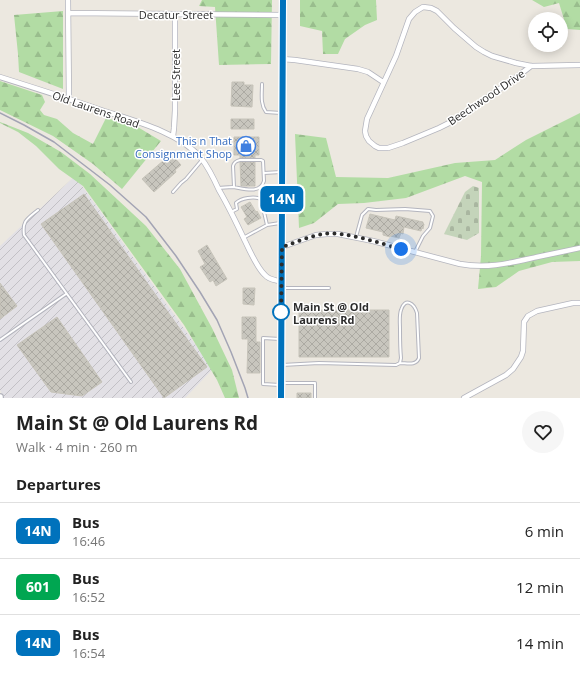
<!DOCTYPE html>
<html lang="en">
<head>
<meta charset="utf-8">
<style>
	:root { --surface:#fff; --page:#f6f6f6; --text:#222; --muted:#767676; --line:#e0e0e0 }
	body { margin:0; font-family:"Open Sans",sans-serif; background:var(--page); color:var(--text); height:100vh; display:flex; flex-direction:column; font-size:15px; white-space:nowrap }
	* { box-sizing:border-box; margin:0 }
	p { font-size:13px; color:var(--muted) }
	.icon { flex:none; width:22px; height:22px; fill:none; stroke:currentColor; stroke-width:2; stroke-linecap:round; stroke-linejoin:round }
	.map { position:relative; height:398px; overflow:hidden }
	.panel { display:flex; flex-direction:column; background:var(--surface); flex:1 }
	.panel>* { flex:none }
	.badge { padding:0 8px; border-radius:6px; font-size:14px; line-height:26px }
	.fabs { position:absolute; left:528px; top:12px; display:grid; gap:8px }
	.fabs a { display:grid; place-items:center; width:40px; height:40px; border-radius:50%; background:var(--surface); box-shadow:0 2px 10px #0003; font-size:20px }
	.you { position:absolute; width:20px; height:20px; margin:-10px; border:3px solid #fff; border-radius:50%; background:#1a73e8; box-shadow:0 0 0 6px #1a73e833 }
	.map>.badge { position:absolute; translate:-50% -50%; box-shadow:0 0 0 2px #fff }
	h2 { padding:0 16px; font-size:15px; line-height:36px }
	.round { display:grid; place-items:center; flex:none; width:42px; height:42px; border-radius:21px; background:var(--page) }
	.summary { display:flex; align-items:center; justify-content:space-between; height:68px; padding:0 16px }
	h1 { font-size:19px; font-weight:700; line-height:30px }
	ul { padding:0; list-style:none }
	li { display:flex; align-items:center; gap:12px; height:56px; padding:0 16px; border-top:1px solid var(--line) }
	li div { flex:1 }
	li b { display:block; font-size:15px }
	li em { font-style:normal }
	li .badge { min-width:44px; font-weight:700; text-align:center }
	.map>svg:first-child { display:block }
	.industrial { fill:url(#industrial-furrows) }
	.forest { fill:url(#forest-firs) }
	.cemetery { fill:url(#cemetery-stones) }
	.building { fill:url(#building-cross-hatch); stroke:#c7c4ba }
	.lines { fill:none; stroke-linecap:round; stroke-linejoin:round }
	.service-casing { stroke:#b4b5be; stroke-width:4 }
	.minor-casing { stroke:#b4b5be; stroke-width:6 }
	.tertiary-casing { stroke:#b4b5be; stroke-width:8 }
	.primary-casing { stroke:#c8c8c8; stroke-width:9 }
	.service { stroke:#fff; stroke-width:2 }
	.minor { stroke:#fff; stroke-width:4.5 }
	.tertiary { stroke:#fff; stroke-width:5.5 }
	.primary { stroke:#e1d071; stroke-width:7 }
	.rail { stroke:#a3a4b4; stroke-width:1.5 }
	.line-casing { stroke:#fff; stroke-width:9 }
	.line { stroke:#0072bc; stroke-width:6 }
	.walk { stroke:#2c2c2c; stroke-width:4; stroke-dasharray:0 7.2 }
	.stop-dot { fill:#fff; stroke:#0072bc; stroke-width:2 }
	.labels { text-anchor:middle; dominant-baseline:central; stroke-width:3; stroke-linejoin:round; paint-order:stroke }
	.street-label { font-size:11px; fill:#2c2c2c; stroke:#fff }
	.shop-label { font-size:11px; fill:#366cbe; stroke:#fff; text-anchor:end }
	.stop-label { font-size:11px; font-weight:bold; fill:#2c2c2c; stroke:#fff; text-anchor:start }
</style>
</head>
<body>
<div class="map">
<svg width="580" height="398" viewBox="0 0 580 398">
	<defs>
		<pattern id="industrial-furrows" width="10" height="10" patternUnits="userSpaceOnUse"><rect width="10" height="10" fill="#e2e0e5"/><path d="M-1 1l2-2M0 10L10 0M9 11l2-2" fill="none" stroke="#c2c0c5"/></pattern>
		<pattern id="forest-firs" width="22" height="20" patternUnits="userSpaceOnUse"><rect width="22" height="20" fill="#b2dca4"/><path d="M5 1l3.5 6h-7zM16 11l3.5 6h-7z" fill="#99bd8d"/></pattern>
		<pattern id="cemetery-stones" width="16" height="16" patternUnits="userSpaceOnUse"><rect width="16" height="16" fill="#c4d4ba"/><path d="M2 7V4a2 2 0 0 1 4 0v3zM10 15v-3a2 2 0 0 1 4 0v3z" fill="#a9b6a0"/></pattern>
		<pattern id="building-cross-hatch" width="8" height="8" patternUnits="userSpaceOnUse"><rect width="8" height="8" fill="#c8c6be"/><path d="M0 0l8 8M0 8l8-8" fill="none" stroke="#acaaa3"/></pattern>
	</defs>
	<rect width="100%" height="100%" fill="#ece8e0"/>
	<!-- industrial -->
	<path class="industrial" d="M75 176 213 369 185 398H4L0 390V246Z"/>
	<!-- forest -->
	<path class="forest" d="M202 0H272L271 64 219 65 215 7 199 6Z
		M300 0H376L377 20 365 25 345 39 338 54H323L322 31 300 26Z
		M532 0H580V30L567 29 559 3 544 7Z
		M63 11V89L19 72 18 54 14 15Z
		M0 81 42 95 45 102 40 110 44 115 57 119 73 133 93 144 106 118 136 126 161 141 122 189 93 164 53 136 0 110Z
		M580 113V261L552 262 519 271 496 287 478 289 481 256 482 182 465 176 406 198 364 203 338 204 314 223 299 228 295 134 326 138 336 177 388 178 455 163 495 160 526 140Z
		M0 122 28 133 61 152 90 174 146 226 180 269 212 328 232 370 239 398H225L217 380 184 325 83 186 59 169 36 146 18 132 0 123Z"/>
	<!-- cemetery -->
	<path class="cemetery" d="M473 186 479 188V233L467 240 444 234 465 192Z"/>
	<!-- building -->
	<path class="building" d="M232 82H244V85H253L252 107 231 106Z
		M231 119H254V129H231Z
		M234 137H259V155H255V158H240V155H234Z
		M171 154 181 165 175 170 176 172 154 192 142 179Z
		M240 162H255V186H241Z
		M84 194 207 367 164 398 41 224Z
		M250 202 256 212 257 211 261 218 248 225 244 219 247 217 241 207Z
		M370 214 395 220 396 216 423 222V223L424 224 423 229 422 228 421 231 404 227 403 234 401 233 399 238 390 236V237L383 235V232L366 228Z
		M207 245 227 279 216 286 213 280 210 282 200 267 205 264 198 251Z
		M0 283 17 306 0 319Z
		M243 288H255L254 305 243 304Z
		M299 310H389V357H299Z
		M57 317 102 382 82 396 51 392 17 345Z
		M242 317H256V342H260V373H247L248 339H242Z
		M297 393H311V398H297Z"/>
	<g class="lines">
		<defs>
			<path id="service" d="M262 84C262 94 260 104 266 112L281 113
				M264 173 281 172
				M219 188C223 188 227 187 232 187 242 188 260 195 264 181L263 161 261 160H240C236 161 234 162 233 166L234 187
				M173 192 181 183 186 179 202 160
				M38 210C27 219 22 221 24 235L131 382
				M231 212 237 209 236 203C241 198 254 196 261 199L267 225 243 238
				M267 225 280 223
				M356 237 362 215 368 209 376 210 405 209 430 211 433 216 430 228 423 236 415 252
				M283 288H329
				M280 339 263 338V384L280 385
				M0 340 66 294
				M282 365 319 363 396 365 400 363 401 358C400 348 400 339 400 329 400 323 399 316 401 310 405 297 414 303 417 313L419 358C416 366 407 363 400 363
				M283 383H315V398"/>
			<path id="minor" d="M68 0 69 99
				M69 13 283 15
				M282 59 295 60 358 69 368 72 383 82
				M531 66 518 76 464 114 453 121 439 128 403 143 388 148H379L375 146 369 141 366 136 365 131 367 119 396 56 409 19 415 12 423 7 431 8 437 11 454 28 476 47 484 52 492 56 516 63 531 66 580 65
				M0 77C35 88 70 99 104 111 135 121 180 133 201 158 209 168 214 179 219 190 229 207 237 224 245 241 250 251 257 268 265 275 269 280 276 280 282 282
				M173 136 174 128 175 110V14
				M282 247 316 235 327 234H338L373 241 460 264C488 269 510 263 537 257 551 254 566 251 580 248
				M464 398 506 375 513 369 521 357 523 351 524 322 528 316 537 311 573 303H580"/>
			<path id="tertiary" d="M0 397V398"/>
			<path id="primary" d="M281 398 283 0"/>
		</defs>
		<!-- service casing -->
		<use href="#service" class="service-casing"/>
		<!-- minor casing -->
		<use href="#minor" class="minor-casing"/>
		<!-- tertiary casing -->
		<use href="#tertiary" class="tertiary-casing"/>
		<!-- primary casing -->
		<use href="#primary" class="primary-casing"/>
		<!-- service -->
		<use href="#service" class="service"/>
		<!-- minor -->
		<use href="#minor" class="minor"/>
		<!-- tertiary -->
		<use href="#tertiary" class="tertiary"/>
		<!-- primary -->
		<use href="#primary" class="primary"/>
		<!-- rail -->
		<path class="rail" d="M0 113 24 125 54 142 110 185 146 217 176 256 200 292 217 320 231 352 245 388 248 398"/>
	</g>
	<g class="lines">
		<defs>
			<path id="line" d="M281 398 283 0"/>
		</defs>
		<!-- line casing -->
		<use href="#line" class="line-casing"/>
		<!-- line -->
		<use href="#line" class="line"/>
		<!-- walk -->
		<path class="walk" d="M281 312V317L282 247C295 243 309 236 323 234 346 231 378 243 401 249"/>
	</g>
	<!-- icons -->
	<defs>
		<symbol id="shop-ring" viewBox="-11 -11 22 22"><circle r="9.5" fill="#fff" stroke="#3f7fe0" stroke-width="1.5"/><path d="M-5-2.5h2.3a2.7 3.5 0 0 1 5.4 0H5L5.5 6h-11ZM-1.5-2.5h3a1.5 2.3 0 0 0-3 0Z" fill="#3f7fe0"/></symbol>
	</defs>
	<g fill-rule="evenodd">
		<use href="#shop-ring" x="235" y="135" width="22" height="22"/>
	</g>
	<!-- markers -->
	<circle class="stop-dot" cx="281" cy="312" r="8"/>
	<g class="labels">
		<!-- street labels -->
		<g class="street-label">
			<text x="176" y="14">Decatur Street</text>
			<text transform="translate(175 75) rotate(-90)">Lee Street</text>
			<text transform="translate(486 97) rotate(-34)">Beechwood Drive</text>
			<text transform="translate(96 109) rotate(19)">Old Laurens Road</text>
		</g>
		<!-- shop labels -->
		<g class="shop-label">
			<text x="232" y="140">This n That<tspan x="232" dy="13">Consignment Shop</tspan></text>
		</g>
		<!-- stop labels -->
		<g class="stop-label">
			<text x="293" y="306">Main St @ Old<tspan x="293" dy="13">Laurens Rd</tspan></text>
		</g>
	</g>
</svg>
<div class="fabs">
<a><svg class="icon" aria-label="locate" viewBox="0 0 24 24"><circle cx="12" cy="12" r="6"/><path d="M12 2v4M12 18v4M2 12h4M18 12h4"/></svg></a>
</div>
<div class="you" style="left:401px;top:249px"></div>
<b class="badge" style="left:282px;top:199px;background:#0072bc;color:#fff">14N</b>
</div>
<section class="panel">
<div class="summary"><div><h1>Main St @ Old Laurens Rd</h1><p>Walk · 4 min · 260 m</p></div><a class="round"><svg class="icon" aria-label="heart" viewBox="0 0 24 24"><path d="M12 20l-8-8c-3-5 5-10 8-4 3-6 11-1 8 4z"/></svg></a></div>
<h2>Departures</h2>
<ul>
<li><span class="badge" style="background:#0072bc;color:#fff">14N</span><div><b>Bus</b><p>16:46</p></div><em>6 min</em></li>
<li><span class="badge" style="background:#00a651;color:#fff">601</span><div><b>Bus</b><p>16:52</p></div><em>12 min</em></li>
<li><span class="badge" style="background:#0072bc;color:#fff">14N</span><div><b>Bus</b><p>16:54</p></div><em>14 min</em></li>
</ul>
</section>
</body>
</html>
